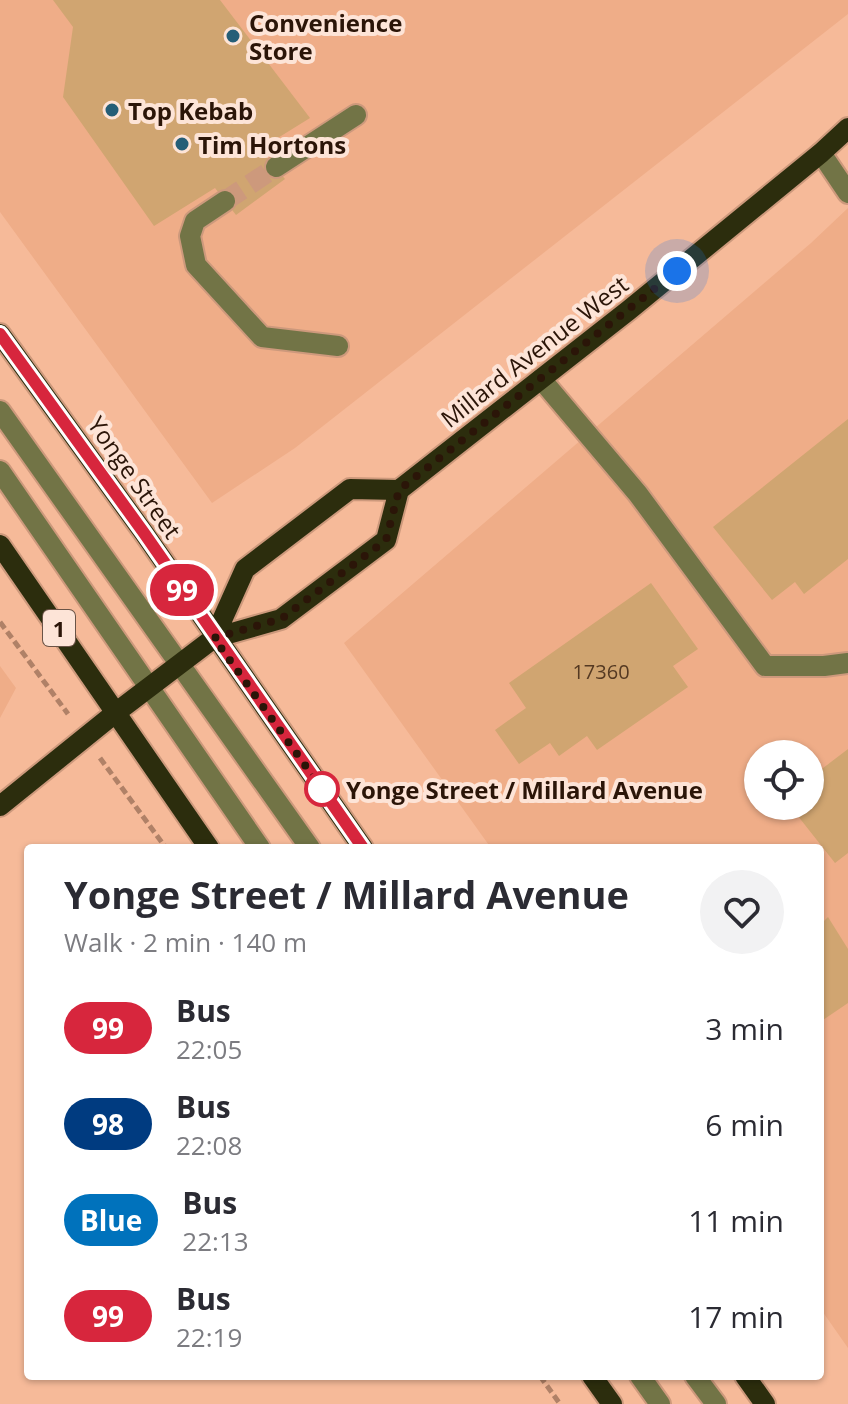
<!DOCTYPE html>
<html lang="en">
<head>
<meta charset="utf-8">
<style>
	:root { --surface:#fff; --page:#f2f2f3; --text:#2b2b33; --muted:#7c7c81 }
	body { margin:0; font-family:"Open Sans",sans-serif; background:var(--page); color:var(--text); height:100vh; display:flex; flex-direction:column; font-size:30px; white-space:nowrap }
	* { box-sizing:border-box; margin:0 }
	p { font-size:26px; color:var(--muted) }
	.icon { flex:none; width:44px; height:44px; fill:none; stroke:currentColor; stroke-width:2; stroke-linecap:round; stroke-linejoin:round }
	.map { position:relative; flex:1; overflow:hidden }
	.panel { position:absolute; left:24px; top:844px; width:800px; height:536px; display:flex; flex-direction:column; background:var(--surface); border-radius:8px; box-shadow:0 2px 6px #0004 }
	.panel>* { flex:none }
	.badge { padding:0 16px; border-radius:26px; font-size:28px; line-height:52px }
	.buttons { position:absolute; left:744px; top:740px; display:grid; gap:16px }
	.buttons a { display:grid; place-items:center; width:80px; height:80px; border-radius:50%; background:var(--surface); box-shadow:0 2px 6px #0004; font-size:40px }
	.you { position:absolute; width:40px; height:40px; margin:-20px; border:6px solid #fff; border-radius:50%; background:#1a73e8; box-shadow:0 0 0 12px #1a73e833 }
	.map>.badge { position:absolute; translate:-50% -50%; box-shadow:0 0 0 4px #fff }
	.round { display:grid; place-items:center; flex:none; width:84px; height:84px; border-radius:42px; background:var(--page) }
	.head { display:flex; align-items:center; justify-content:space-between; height:136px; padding:0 40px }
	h1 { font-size:38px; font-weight:700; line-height:60px }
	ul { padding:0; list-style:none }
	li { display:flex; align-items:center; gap:24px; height:96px; padding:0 40px }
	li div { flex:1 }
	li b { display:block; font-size:30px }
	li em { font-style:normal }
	li .badge { min-width:88px; font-weight:700; text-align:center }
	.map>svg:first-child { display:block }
	.built { fill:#efad88; fill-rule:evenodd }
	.building { fill:#d0a571 }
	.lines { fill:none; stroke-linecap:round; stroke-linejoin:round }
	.minor-tunnel { stroke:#cd997c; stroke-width:20; stroke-dasharray:20 10; stroke-linecap:butt }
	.minor-casing { stroke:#cd997c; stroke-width:24 }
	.major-casing { stroke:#cd997c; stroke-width:24 }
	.path { stroke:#b08167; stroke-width:5; stroke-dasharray:8 4; stroke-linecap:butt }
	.minor { stroke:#727446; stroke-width:20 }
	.major { stroke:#2c2d0d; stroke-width:20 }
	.line-casing { stroke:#fff; stroke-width:18 }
	.line { stroke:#d7263d; stroke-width:12 }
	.walk { stroke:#2b1508; stroke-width:8; stroke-dasharray:0 14.4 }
	.poi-dot { fill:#255e77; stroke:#fde4d7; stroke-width:3 }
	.stop-dot { fill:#fff; stroke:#d7263d; stroke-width:4 }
	.labels { text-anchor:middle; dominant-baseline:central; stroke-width:8; stroke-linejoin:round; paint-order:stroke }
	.number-label { font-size:20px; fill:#543922 }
	.shield { fill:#fde4d7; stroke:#6a5346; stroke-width:2 }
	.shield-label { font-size:22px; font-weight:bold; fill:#2b1508 }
	.poi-label { font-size:24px; font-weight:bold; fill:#2b1508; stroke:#fde4d7; text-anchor:start }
	.street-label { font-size:24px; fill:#2b1508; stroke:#fde4d7 }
	.stop-label { font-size:24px; font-weight:bold; fill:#2b1508; stroke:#fde4d7; text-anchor:start }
</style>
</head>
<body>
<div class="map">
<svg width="848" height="1404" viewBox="0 0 848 1404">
	<rect width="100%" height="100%" fill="#f6ba99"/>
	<!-- built -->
	<path class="built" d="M0 0H848V14L295 448 212 503 0 212Z
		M848 208V1348L820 1308V848H491L344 643 811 243ZM758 754H810V806H758Z
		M0 666 16 688 0 718Z"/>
	<!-- building -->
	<path class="building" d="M53 0H220L310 118 260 149 285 179 236 215 215 188 154 226 63 97 73 27Z
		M848 419V559L804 594 795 582 772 600 713 527Z
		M651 583 698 649 673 666 688 687 597 750 587 736 559 756 550 743 519 764 495 730 526 708 509 683Z
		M848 749V853L835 863 790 806H810V778Z
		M828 917 848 949V1003L820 1022V925Z"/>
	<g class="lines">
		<!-- minor-tunnel -->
		<path class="minor-tunnel" d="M225 201 276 167"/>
		<defs>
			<path id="minor" d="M821 153 848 193
				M276 167 356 115
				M225 201 195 221 190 236 196 265 262 337 338 346
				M541 379 638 494 765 666H824L848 663
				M0 411 310 848
				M0 471 260 848
				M640 1376 660 1404
				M695 1376 716 1404"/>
			<path id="major" d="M0 334 144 533 363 848
				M0 545 209 848
				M214 638 245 569 350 489 399 490
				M0 806 114 714 214 638 281 619 386 540 399 490 629 310 821 153 848 128
				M592 1376 612 1404
				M745 1376 765 1404"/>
		</defs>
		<!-- minor casing -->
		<use href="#minor" class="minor-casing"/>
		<!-- major casing -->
		<use href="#major" class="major-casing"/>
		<!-- path -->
		<path class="path" d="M0 622 68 714
			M100 758 166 848
			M540 1376 560 1404"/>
		<!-- minor -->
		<use href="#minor" class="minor"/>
		<!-- major -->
		<use href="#major" class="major"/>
	</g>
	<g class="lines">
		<defs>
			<path id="line" d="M0 334 144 533 363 848"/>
		</defs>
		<!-- line casing -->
		<use href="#line" class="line-casing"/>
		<!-- line -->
		<use href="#line" class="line"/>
		<!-- walk -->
		<path class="walk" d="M322 789 214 638 281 619 386 540 399 490 677 271"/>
	</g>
	<!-- markers -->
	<g class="poi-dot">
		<circle cx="233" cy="36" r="8"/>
		<circle cx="112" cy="110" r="8"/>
		<circle cx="182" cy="144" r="8"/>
	</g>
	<circle class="stop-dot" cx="322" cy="789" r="16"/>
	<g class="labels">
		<!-- number labels -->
		<g class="number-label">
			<text x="601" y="671">17360</text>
		</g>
		<!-- shield labels -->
		<rect class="shield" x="43" y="610" width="32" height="36" rx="6"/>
		<g class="shield-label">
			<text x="59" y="628">1</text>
		</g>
		<!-- poi labels -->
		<g class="poi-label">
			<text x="249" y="22">Convenience<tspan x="249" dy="28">Store</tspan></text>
			<text x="128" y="110">Top Kebab</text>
			<text x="198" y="144">Tim Hortons</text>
		</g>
		<!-- street labels -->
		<g class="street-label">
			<text transform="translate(534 351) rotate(-38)">Millard Avenue West</text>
			<text transform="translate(135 477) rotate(55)">Yonge Street</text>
		</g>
		<!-- stop labels -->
		<g class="stop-label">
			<text x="346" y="789">Yonge Street / Millard Avenue</text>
		</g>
	</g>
</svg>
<div class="buttons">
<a><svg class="icon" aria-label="locate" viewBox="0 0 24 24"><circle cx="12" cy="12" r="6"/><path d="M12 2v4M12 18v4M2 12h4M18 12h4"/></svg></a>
</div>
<div class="you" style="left:677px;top:271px"></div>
<b class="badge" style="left:182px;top:590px;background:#d7263d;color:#fff">99</b>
<section class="panel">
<div class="head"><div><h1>Yonge Street / Millard Avenue</h1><p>Walk · 2 min · 140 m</p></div><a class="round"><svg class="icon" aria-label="heart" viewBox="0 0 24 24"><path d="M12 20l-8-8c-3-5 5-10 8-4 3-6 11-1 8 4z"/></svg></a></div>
<ul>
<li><span class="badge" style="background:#d7263d;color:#fff">99</span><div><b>Bus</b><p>22:05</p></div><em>3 min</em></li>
<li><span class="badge" style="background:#003b80;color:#fff">98</span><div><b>Bus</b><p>22:08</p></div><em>6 min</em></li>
<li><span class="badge" style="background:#0072bc;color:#fff">Blue</span><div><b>Bus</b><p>22:13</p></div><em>11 min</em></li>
<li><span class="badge" style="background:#d7263d;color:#fff">99</span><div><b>Bus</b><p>22:19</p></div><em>17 min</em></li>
</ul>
</section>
</div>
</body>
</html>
